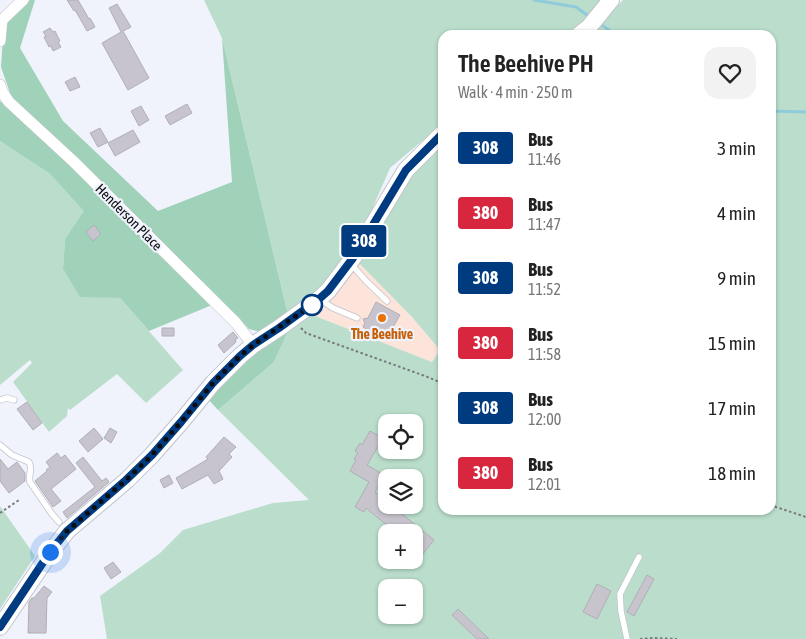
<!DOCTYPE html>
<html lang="en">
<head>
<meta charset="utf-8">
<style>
	:root { --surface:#fff; --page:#f2f2f2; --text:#222; --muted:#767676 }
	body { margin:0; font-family:"Asap Condensed",sans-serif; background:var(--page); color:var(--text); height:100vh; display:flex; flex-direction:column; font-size:19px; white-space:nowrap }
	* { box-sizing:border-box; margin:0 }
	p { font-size:16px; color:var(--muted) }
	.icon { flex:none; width:28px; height:28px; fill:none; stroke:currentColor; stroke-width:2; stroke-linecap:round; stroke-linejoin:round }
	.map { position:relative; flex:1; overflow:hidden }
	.drawer { position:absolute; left:438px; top:30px; width:338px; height:485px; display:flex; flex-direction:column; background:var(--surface); border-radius:15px; box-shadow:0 1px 4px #0004 }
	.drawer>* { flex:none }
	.badge { padding:0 10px; border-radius:4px; font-size:18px; line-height:32px }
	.controls { position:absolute; left:378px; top:414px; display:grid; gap:10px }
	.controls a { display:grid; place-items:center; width:45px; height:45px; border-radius:10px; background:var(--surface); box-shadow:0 1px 4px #0004; font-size:25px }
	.you { position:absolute; width:25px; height:25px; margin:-12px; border:4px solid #fff; border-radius:50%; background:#1a73e8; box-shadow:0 0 0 8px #1a73e833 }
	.map>.badge { position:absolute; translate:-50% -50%; box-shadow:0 0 0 2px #fff }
	.round { display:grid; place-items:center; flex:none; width:52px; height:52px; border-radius:15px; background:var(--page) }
	.overview { display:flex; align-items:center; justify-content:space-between; height:85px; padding:0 20px }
	h1 { font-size:24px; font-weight:600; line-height:38px }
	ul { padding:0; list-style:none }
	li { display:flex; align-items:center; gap:15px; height:65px; padding:0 20px }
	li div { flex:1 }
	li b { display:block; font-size:19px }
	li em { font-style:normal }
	li .badge { min-width:55px; font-weight:700; text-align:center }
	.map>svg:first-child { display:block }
	.commercial { fill:#fce4da }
	.green { fill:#badecb; fill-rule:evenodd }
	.forest { fill:#9fd2b8 }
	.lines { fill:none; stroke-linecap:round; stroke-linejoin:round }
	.stream { stroke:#90cbdc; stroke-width:3 }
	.building { fill:#c7c4cd; stroke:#b0aeb6 }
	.lane-casing { stroke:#c1c4cc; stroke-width:7 }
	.street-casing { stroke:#c1c4cc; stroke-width:12 }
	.secondary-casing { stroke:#c1c4cc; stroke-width:18 }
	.path { stroke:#77787e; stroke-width:2; stroke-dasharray:2.5 2.5; stroke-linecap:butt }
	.lane { stroke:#fff; stroke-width:5.5 }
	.street { stroke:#fff; stroke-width:11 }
	.secondary { stroke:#fff; stroke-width:16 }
	.line-casing { stroke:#fff; stroke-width:11 }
	.line { stroke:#003b80; stroke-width:8 }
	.walk { stroke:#0b0c0f; stroke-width:5; stroke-dasharray:0 9 }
	.stop-dot { fill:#fff; stroke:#003b80; stroke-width:2.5 }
	.food-dot { fill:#e8710a; stroke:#f1f3fc; stroke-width:2 }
	.labels { text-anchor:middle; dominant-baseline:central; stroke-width:4.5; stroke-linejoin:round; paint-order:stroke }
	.street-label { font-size:14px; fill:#0b0c0f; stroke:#f1f3fc }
	.food-label { font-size:14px; font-weight:bold; fill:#c56008; stroke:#f1f3fc }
</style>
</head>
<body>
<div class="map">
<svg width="806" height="639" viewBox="0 0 806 639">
	<rect width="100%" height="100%" fill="#f1f3fc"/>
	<!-- commercial -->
	<path class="commercial" d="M359 263 412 317 440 350 432 362 310 314Z"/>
	<!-- green -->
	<path class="green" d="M204 0H603L582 23 567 35H442V127L422 141 390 168 354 251 327 281 288 315 222 38Z
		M623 0H806V639H107L100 596 160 553 183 530 273 503 309 500 218 410 274 362 290 327 310 314 432 362 440 350 412 317 359 263 411 172 442 143V510H770V35H590ZM386 422H414V450H386ZM386 478H414V505H386ZM386 532H414V560H386ZM386 588H414V615H386Z
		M0 141 50 174 85 211 65 239 63 269 80 296 120 298 183 370 146 403 117 374 70 410 68 408 67 416 49 432 13 382 32 363 30 360 0 385Z
		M0 506 35 556 0 609Z"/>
	<!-- forest -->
	<path class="forest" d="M30 0H35L20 48 63 121 158 211 232 182 222 38 288 315 263 330 257 331 249 329 203 282 11 96 1 67 4 23Z
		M0 101 74 166 150 246 212 305 149 331 120 298 80 297 63 269 65 239 84 211 50 174 0 141Z
		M290 327 274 362 218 410 208 399 233 369Z"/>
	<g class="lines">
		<!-- stream -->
		<path class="stream" d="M534 0 576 7 591 18
			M599 23 616 35
			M770 111 806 112"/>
	</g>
	<!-- building -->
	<path class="building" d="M67 0H78L89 19 90 18 95 27 87 31 75 10 74 11Z
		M117 4 131 27 123 31 149 78 128 90 102 43 121 32 109 8Z
		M50 28 53 32 55 31 60 41 58 42 61 47 53 51 51 46 49 47 44 37 46 36 43 32Z
		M75 77 80 87 70 91 65 82Z
		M187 104 192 113 170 125 165 116Z
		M141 106 149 120 139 126 131 111Z
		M100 128 108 142 98 147 90 133Z
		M133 130 140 142 115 156 108 143Z
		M94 225 101 234 93 241 86 232Z
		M376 302 400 315 389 334 381 329 380 331 377 329 375 334 363 327 365 323 363 319 368 318Z
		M162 328H174V336H162Z
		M233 332 238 338 235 340 236 342 224 353 218 345Z
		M27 402 42 423 33 430 17 409Z
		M94 428 103 439 88 452 79 441Z
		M110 428 117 432 111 443 104 438Z
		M370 431 383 438 367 465 384 475 375 492 386 501V505H391L434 540 422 555 414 548V532H395L366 508 364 512 355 507 369 482 350 471 356 460 354 459 358 453 355 451 360 443 362 445Z
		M224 437 236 447 229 454 232 457 219 471 223 479 214 484 208 475 182 489 176 478 208 459 206 457Z
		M57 453 61 458 65 455 76 469 51 489 61 501 53 507 35 481 47 471 46 470 50 467 46 462Z
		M83 457 102 481 106 478 109 482 67 518 63 512 95 487 76 463Z
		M0 459 8 469 17 462 25 473V481L9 493 0 481Z
		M169 475 173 483 164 488 160 480Z
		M113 562 121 572 111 579 104 568Z
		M647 575 654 579 634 616 627 612Z
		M597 584 611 591 597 619 583 612Z
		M44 586 52 592 47 598 46 633H28L29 602 32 598H34Z
		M458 609 489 639H477L452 615Z"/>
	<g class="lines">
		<defs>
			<path id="lane" d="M351 264 366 281 387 301
				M321 300 333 308 357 318
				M0 400 7 398 14 400
				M0 445 12 455 29 462C33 469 28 475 30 482L52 514 59 522
				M627 639 621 611 620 594 639 557"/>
			<path id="street" d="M0 41 2 20 23 0
				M0 85 2 92 9 102 74 162 236 323 253 345"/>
			<path id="secondary" d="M579 35 589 27 611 0
				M0 627 50 553 67 531 127 480 152 455 181 422 213 383 240 356 253 345 279 328 319 299 328 291 353 258 406 170 442 134"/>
		</defs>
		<!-- lane casing -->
		<use href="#lane" class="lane-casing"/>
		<!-- street casing -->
		<use href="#street" class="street-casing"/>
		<!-- secondary casing -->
		<use href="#secondary" class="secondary-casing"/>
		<!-- path -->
		<path class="path" d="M301 328 306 333 425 376 442 383
			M770 505 806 517
			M0 513 19 500
			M640 639 653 638 677 639"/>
		<!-- lane -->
		<use href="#lane" class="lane"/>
		<!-- street -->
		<use href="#street" class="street"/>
		<!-- secondary -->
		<use href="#secondary" class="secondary"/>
	</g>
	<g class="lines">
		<defs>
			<path id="line" d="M0 627 50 552 67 531 126 480 152 455 181 422 213 383 240 356 253 345 279 328 319 299 328 291 353 258 406 170 442 134"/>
		</defs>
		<!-- line casing -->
		<use href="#line" class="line-casing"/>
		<!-- line -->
		<use href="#line" class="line"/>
		<!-- walk -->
		<path class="walk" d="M50 552 67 531 126 480 152 455 181 422 213 383 240 356 253 345 312 305"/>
	</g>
	<!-- markers -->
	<circle class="stop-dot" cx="312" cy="305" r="10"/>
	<circle class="food-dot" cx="382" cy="318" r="5"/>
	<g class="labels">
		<!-- street labels -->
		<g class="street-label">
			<text transform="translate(129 217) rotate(45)">Henderson Place</text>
		</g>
		<!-- food labels -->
		<g class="food-label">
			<text x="382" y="334">The Beehive</text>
		</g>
	</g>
</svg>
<div class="controls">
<a><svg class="icon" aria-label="locate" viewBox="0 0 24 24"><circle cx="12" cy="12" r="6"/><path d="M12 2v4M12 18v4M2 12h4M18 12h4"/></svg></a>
<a><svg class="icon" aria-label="layers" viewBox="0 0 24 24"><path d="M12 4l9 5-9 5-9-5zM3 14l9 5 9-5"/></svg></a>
<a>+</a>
<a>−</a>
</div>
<div class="you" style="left:50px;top:552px"></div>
<b class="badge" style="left:364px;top:241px;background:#003b80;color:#fff">308</b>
<section class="drawer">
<div class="overview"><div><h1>The Beehive PH</h1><p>Walk · 4 min · 250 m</p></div><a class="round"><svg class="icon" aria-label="heart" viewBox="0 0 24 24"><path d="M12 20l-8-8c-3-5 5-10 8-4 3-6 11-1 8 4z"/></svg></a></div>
<ul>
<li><span class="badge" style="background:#003b80;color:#fff">308</span><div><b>Bus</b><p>11:46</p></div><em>3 min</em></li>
<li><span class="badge" style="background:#d7263d;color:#fff">380</span><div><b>Bus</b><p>11:47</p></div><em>4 min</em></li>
<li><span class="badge" style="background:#003b80;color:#fff">308</span><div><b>Bus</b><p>11:52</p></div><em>9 min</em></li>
<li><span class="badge" style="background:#d7263d;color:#fff">380</span><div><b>Bus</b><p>11:58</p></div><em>15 min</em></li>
<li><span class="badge" style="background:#003b80;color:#fff">308</span><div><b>Bus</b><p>12:00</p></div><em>17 min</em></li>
<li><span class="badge" style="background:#d7263d;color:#fff">380</span><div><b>Bus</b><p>12:01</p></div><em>18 min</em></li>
</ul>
</section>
</div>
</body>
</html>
